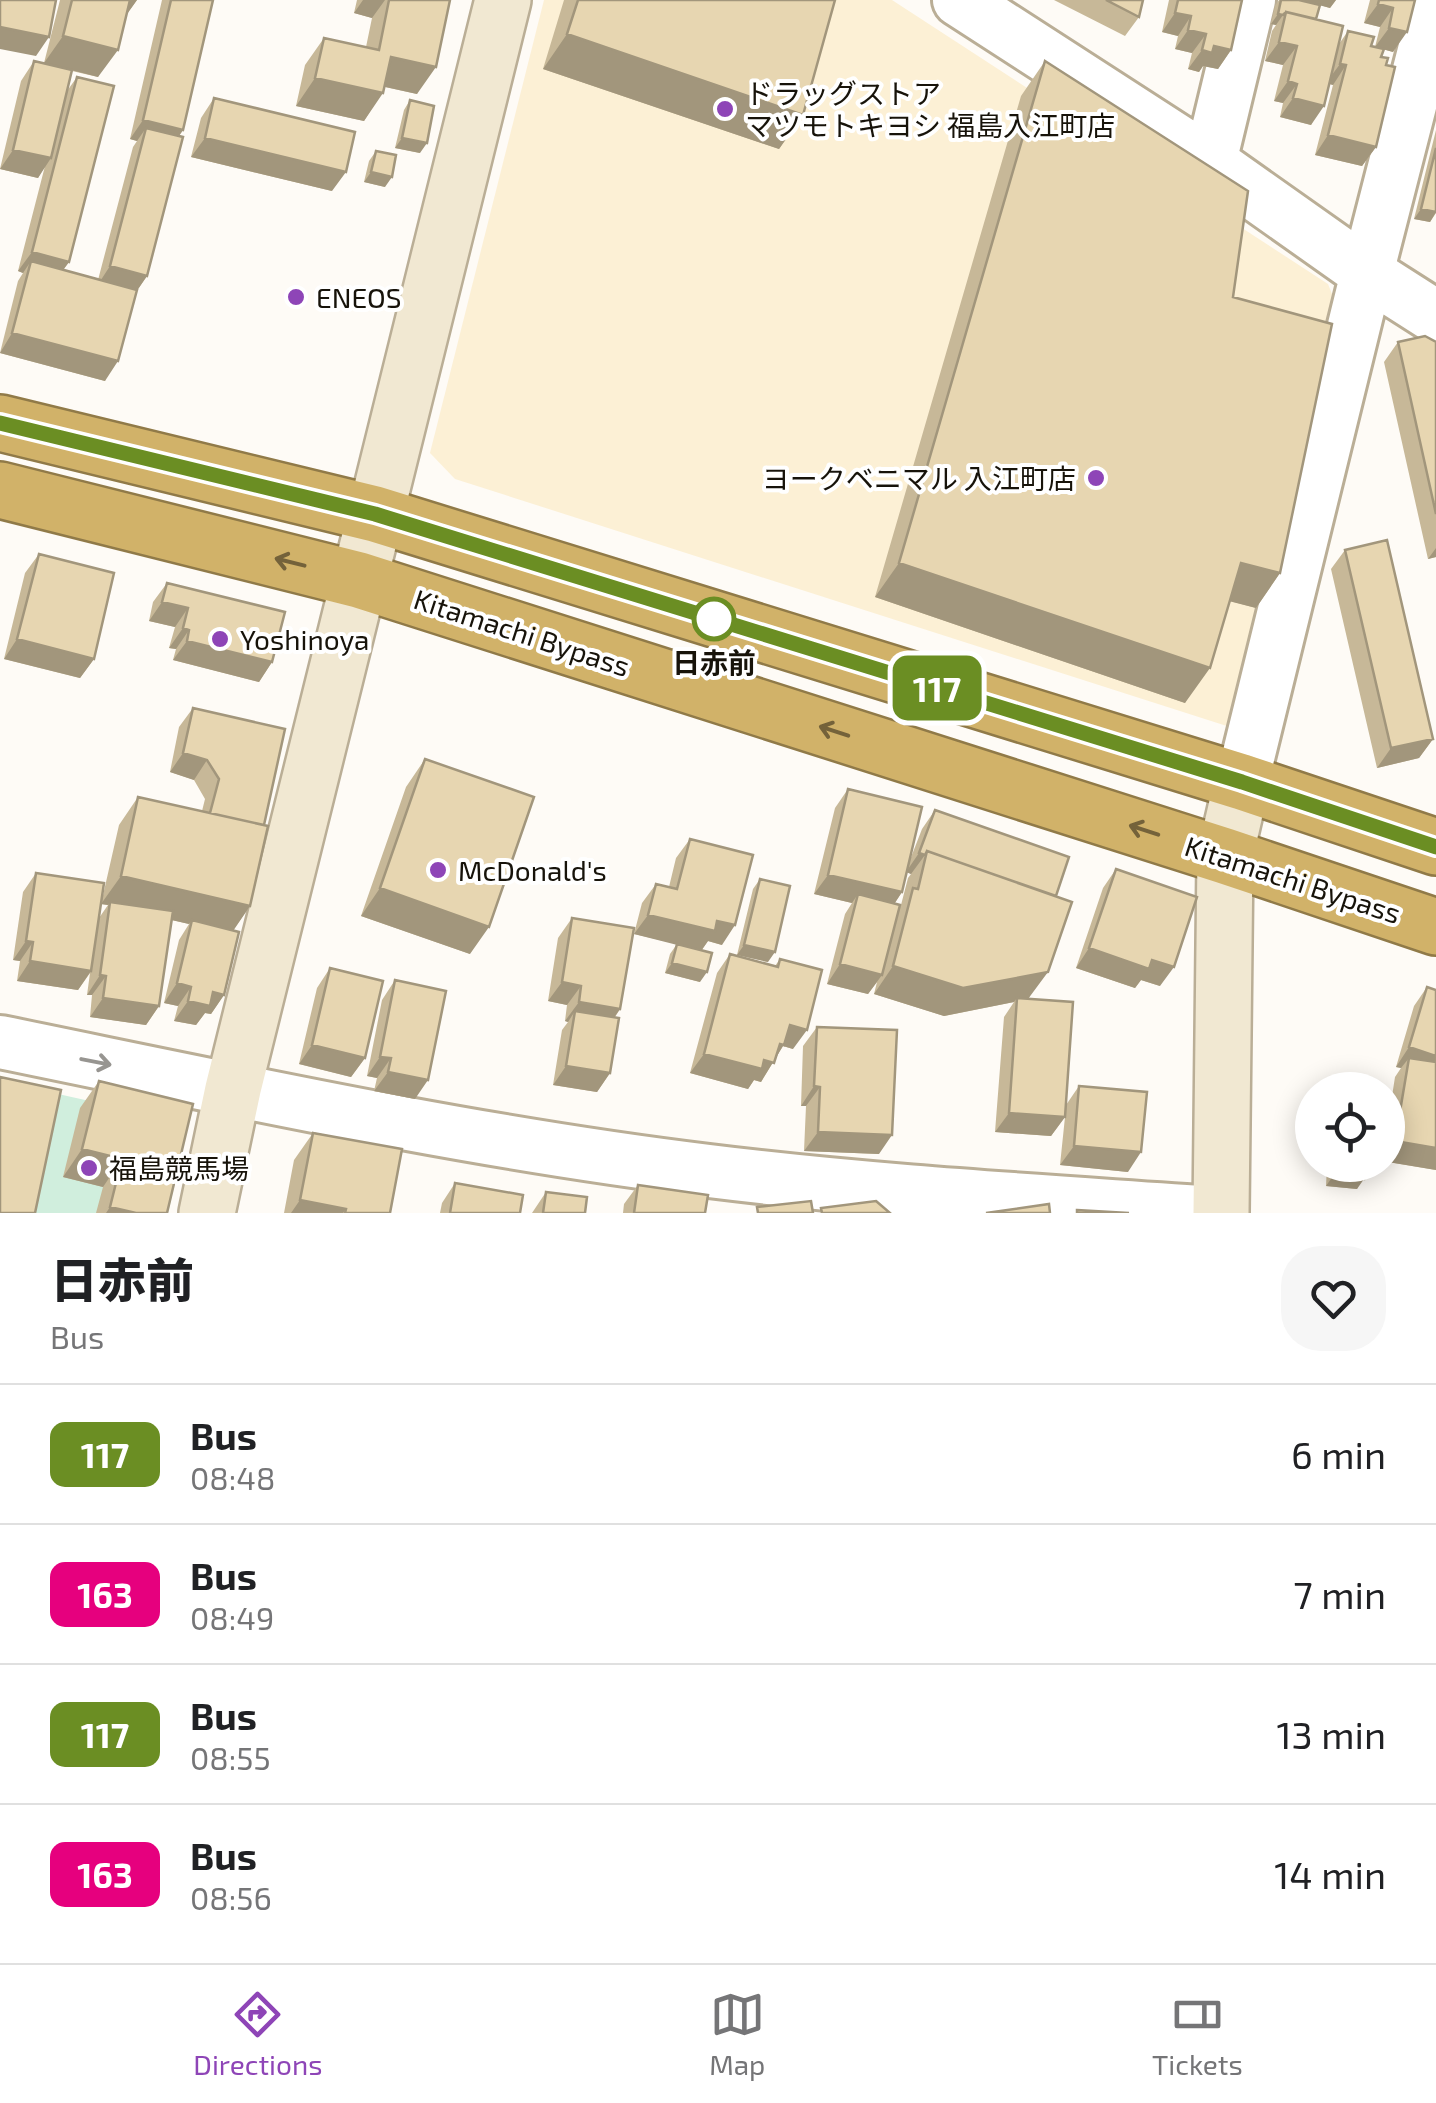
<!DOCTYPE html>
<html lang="en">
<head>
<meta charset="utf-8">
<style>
	:root { --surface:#fff; --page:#f6f6f6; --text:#202124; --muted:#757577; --line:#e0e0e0; --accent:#8e45b7 }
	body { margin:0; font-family:"Exo 2","Noto Sans JP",sans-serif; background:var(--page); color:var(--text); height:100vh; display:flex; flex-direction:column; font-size:38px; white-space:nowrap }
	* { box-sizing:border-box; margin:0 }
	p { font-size:32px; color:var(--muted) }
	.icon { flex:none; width:55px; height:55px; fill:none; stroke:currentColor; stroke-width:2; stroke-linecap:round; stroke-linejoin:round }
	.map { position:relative; height:1213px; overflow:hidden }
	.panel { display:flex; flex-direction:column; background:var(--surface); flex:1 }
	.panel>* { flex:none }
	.badge { padding:0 20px; border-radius:15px; font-size:35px; line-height:65px }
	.tools { position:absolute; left:1295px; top:1072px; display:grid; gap:20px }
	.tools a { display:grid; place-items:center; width:110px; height:110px; border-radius:50%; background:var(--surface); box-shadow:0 5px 25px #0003; font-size:50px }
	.map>.badge { position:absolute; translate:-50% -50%; box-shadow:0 0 0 5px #fff }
	.round { display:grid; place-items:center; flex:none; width:105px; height:105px; border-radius:40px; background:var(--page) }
	.headline { display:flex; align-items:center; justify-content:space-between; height:170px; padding:0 50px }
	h1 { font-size:48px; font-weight:800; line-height:75px }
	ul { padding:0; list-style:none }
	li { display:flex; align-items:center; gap:30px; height:140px; padding:0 50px; border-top:2px solid var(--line) }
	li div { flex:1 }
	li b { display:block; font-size:38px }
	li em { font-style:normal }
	li .badge { min-width:110px; font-weight:700; text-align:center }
	.tab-bar { display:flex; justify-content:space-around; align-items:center; height:140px; border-top:2px solid var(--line); background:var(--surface); font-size:28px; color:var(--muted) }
	.tab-bar a { display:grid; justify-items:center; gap:5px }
	.tab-bar .on { color:var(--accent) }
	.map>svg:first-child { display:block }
	.built { fill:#fcf0d5 }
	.green { fill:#d0eedd }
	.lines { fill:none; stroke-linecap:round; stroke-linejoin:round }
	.street-casing { stroke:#baae96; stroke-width:58 }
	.secondary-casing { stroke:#baae96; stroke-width:60 }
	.highway-casing { stroke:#907a48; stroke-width:60 }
	.street { stroke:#fff; stroke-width:52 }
	.secondary { stroke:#f1e8d2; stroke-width:55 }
	.highway { stroke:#d1b269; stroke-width:55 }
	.wall { fill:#c7b898; fill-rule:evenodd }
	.shaded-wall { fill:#a2967c }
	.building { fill:#e7d6b1; stroke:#a2967c; stroke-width:2.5 }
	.oneway { stroke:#74623a }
	.oneway2 { stroke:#979591 }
	.line-casing { stroke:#fff; stroke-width:22 }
	.line { stroke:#6b8e23; stroke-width:15 }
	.poi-dot { fill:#8e45b7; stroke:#fff; stroke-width:4 }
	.stop-dot { fill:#fff; stroke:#6b8e23; stroke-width:5 }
	.labels { text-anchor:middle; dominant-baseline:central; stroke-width:8; stroke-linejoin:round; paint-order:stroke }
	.poi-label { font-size:28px; fill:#17130a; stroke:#fff; text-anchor:start }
	.street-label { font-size:28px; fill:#17130a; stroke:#fff }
	.stop-label { font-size:28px; font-weight:bold; fill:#17130a; stroke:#fff }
</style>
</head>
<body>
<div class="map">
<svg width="1436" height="1213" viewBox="0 0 1436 1213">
	<rect width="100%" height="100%" fill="#fefbf6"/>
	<!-- built -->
	<path class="built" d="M544 0H892L1328 284 1338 309 1233 728 455 479 430 453Z"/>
	<!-- green -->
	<path class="green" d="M0 1081 188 1123 168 1213H0Z"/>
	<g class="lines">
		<defs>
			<path id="street" d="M959 0 1210 162 1367 273 1436 317
				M1210 162 1249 0
				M1242 782 1367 273 1436 4
				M0 1042C235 1090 470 1142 709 1171 877 1192 1046 1201 1215 1213"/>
			<path id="secondary" d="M207 1213 233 1089 503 0
				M1221 1213 1225 856 1242 782"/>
			<path id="highway" d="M0 423 375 514 1242 782 1436 847
				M0 490 359 580 1225 856 1436 927"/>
		</defs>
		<!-- street casing -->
		<use href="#street" class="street-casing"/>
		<!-- secondary casing -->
		<use href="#secondary" class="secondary-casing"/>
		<!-- highway casing -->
		<use href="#highway" class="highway-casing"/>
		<!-- street -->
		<use href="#street" class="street"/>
		<!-- secondary -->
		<use href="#secondary" class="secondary"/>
		<!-- highway -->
		<use href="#highway" class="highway"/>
	</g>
	<!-- wall -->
	<path class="wall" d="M60 0H137L126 15 98 77 72 71 67 91 77 77 69 262 63 270 98 280 133 147 137 141 130 139 162 0H213L183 130 179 136 147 276 136 292 105 381 0 353 18 281 23 273 18 271 45 166 38 178 0 169 21 81 34 61 44 63Z
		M357 0H450L417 94 385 87 364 121 296 106 305 65 324 38 366 47 372 18 354 13Z
		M564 0H835L803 115 779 149 543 69Z
		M1054 0H1143L1139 17 1125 36Z
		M1169 0H1242L1231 50 1218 69 1203 66 1199 72 1188 69 1192 53 1175 49 1178 36 1162 32Z
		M1279 0H1336L1330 8 1320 5 1316 19 1339 44 1348 31 1375 47 1380 27 1364 23 1370 0H1415L1393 52 1376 47 1381 57 1376 147 1362 166 1315 155 1333 85 1330 84 1311 125 1280 117 1283 103 1274 101 1283 65 1265 61 1272 31 1276 25 1271 24 1275 6Z
		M1045 61 1233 297 1280 573 1256 608 1230 601 1185 703 875 597 1021 96Z
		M214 98 332 191 191 157 201 118Z
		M410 100 420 153 395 148 404 110Z
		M1436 130V213L1430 222 1414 219Z
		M376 151 385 187 364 182 369 161Z
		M1398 342H1436V557L1428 559 1384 362Z
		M1345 550 1433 739 1419 758 1377 768 1331 569Z
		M39 554 94 659 80 678 4 659 25 573Z
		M167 583 272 662 259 682 173 660 176 649 169 648 175 627 149 621 153 602Z
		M193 708 264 825 250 906 233 930 224 995 211 1014 205 1013 196 1025 174 1021 178 1006 164 1003 179 940 189 924 172 920 159 1006 146 1025 90 1017 92 995H87L90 973 78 990 17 981 20 961 13 960 23 892 36 873 99 918 108 905 101 904 119 825 138 797 202 811 205 799 194 780 170 772 179 727Z
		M425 759 470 954 361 916 406 787Z
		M848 789 908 865 922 829 935 810 1056 896 1029 998 1066 1105 1079 1086 1128 1172 1060 1165 1065 1117 1051 1136 995 1132 1004 1017 1014 1002 944 1016 874 994 877 982 868 994 827 984 845 914 852 903 814 894 835 808ZM907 872 911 874 908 878 901 905 899 909 894 904 902 892Z
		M690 839 722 945 708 941 701 951 700 982 665 973 670 954 677 944 634 934 642 903 656 884 669 887 676 858Z
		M1116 869 1160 986 1141 980 1135 988 1076 968 1103 888Z
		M760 879 768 962 737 955 753 889Z
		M572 918 620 1009 615 1017 610 1073 597 1092 553 1085 562 1030 568 1022 565 1021 567 1005 548 1001 558 938Z
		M730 954 775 966 780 959 793 1049 783 1046 761 1082 754 1080 748 1089 690 1073 717 973Z
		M330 968 365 1058 351 1077 299 1064 317 988Z
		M395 980 415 1099 374 1091 377 1078 367 1076 382 1000Z
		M1427 987 1436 1170 1388 1162V1122L1395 1077 1401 1068 1396 1067 1414 1006Z
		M817 1027 879 1154 804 1151 806 1106H801L803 1046Z
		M99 1081 167 1213H96L103 1187 63 1177 80 1108Z
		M313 1133 390 1213H284L294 1160Z
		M1327 1165H1365L1357 1189 1326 1186Z
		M455 1183 520 1213H440L442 1203Z
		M638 1185 705 1213H623L624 1204Z
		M546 1192 585 1213H532Z"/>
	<!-- shaded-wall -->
	<path class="shaded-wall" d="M124 0H137L125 17Z
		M363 0H385L372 18 354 13Z
		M1300 0H1336L1330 8Z
		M1378 4 1393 8 1380 27 1364 23Z
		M1175 13 1191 16 1178 36 1162 32Z
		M1278 14 1283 15 1276 25 1271 24Z
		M0 27 49 37 36 56 0 49Z
		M1389 28 1407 32 1393 52 1375 47Z
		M1188 30 1206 34 1192 53 1175 49Z
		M567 34 803 115 779 149 543 69Z
		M63 36 118 50 98 77 44 63Z
		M1279 42 1297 46 1283 65 1265 61Z
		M1214 46 1231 50 1218 69 1203 66 1199 72 1188 69 1202 50Z
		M391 57 436 67 417 94 372 84Z
		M1340 64 1346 65 1333 85 1326 83Z
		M315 78 383 93 364 121 296 106Z
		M1288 81 1297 84 1283 103 1274 101Z
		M1293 98 1324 106 1311 125 1280 117Z
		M143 120 183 130 170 149 146 128 137 141 130 139Z
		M1328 135 1376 147 1362 166 1315 155Z
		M205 138 346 172 332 191 191 157Z
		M402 138 427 143 420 153 395 148Z
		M13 150 51 158 38 178 0 169Z
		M371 172 392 177 385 187 364 182Z
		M1421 209 1436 212 1430 222 1414 219Z
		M32 252 69 262 55 281 31 261 23 273 18 271Z
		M110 266 147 276 134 295 97 286Z
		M12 333 118 361 105 381 0 353Z
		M1436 548V557L1428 559Z
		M899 563 1210 668 1185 703 875 597Z
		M1241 563 1280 573 1256 608 1217 598Z
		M162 602 188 608 175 627 149 621Z
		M183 628 189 630 176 649 169 648Z
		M17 639 94 659 80 678 4 659Z
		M187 641 272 662 259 682 173 660Z
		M1433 739 1419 758 1377 768 1391 748Z
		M183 753 207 760 194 780 170 772Z
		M919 853 925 855 911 874 906 872Z
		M828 875 902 892 889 912 858 894 852 903 814 894Z
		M121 876 250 906 231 934 192 920 189 924 110 906V902L108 905 101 904Z
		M380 888 489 927 470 954 361 916Z
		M648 915 717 921 735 925 722 945 708 941 701 951 634 934Z
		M26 941 33 942 20 961 13 960Z
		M744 945 775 952 768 962 737 955Z
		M1089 948 1152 960 1174 967 1160 986 1141 980 1135 988 1076 968Z
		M30 961 91 971 78 990 17 981Z
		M672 963 707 972 700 982 665 973Z
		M840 964 882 975 868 994 827 984Z
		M893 966 1048 972 1028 999 1017 998 1014 1002 944 1016 874 994Z
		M100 975 106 976 92 995H87Z
		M562 982 581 986 567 1005 548 1001Z
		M177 983 191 987 178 1006 164 1003Z
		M213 992 224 995 211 1014 205 1013 196 1025 174 1021 188 1001Z
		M103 998 159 1006 146 1025 90 1017Z
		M579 1002 620 1009 607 1028 575 1011 568 1022 565 1021Z
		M790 1025 807 1030 793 1049 783 1046 761 1082 754 1080 748 1089 690 1073 704 1054Z
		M312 1045 365 1058 351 1077 299 1064Z
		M1409 1047 1436 1056V1079L1409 1058 1401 1068 1396 1067Z
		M380 1057 391 1058 377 1078 367 1076Z
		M566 1066 610 1073 597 1092 553 1085Z
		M388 1072 428 1080 415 1099 374 1091Z
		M814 1086 820 1087 806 1106H801Z
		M1009 1113 1065 1117 1051 1136 995 1132Z
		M818 1132 892 1135 879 1154 804 1151Z
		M1395 1141 1436 1148V1170L1388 1162V1151Z
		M1074 1146 1141 1152 1128 1172 1060 1165Z
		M82 1149 122 1159 103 1187 63 1177Z
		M1333 1176 1364 1179 1357 1189 1326 1186Z
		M300 1200 346 1209 343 1213H291Z
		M110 1207 136 1213H106Z"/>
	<!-- building -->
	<path class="building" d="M0 0H56L49 37 0 27Z
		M72 0H130L118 50 63 36Z
		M171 0H213L183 130 143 120Z
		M389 0H450L436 67 391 57 383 93 315 78 324 38 379 50Z
		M578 0H835L803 115 567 34Z
		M1106 0H1143L1139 17Z
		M1178 0H1242L1231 50 1214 46 1212 53 1202 50 1206 34 1188 30 1191 16 1175 13Z
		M1281 0H1299L1320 5 1316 19 1286 12 1283 15 1278 14Z
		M1379 0H1415L1407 32 1389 28 1393 8 1378 4Z
		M1286 12 1343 26 1324 106 1293 98 1297 84 1288 81 1297 46 1279 42Z
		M1348 31 1374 37 1371 46 1384 49 1381 57 1388 58 1386 65 1395 67 1376 147 1328 135 1346 65 1340 64Z
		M34 61 72 70 51 158 13 150Z
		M1045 61 1248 191 1233 297 1332 324 1280 573 1241 563 1210 668 899 563Z
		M77 77 114 86 69 262 32 252Z
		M214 98 355 132 346 172 205 138Z
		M410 100 434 106 427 143 402 138Z
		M146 128 183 137 147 276 110 266Z
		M1436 148V212L1421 209Z
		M376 151 396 155 392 177 371 172Z
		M31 261 137 290 118 361 12 333Z
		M1425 336 1436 342V514L1398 342Z
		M1387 540 1433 739 1391 748 1345 550Z
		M39 554 114 573 94 659 17 639Z
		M167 583 285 612 272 662 187 641 189 630 183 628 188 608 162 602Z
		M193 708 285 729 264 825 210 813 219 779 207 760 183 753Z
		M425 759 534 797 489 927 380 888Z
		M848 789 922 807 902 892 828 875Z
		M138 797 268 826 250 906 121 876Z
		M935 810 1069 857 1056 896 927 851 925 855 919 853Z
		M690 839 753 855 735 925 717 921 715 931 648 915 656 884 677 889Z
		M927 851 1072 902 1048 972 963 988 893 966 913 888 918 889Z
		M1116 869 1197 897 1174 967 1152 960 1149 969 1089 948Z
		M36 873 104 883 91 971 30 961 33 942 26 941Z
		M760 879 790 886 775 952 744 945Z
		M858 894 900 905 882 975 840 964Z
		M110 902 173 911 159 1006 103 998 106 976 100 975Z
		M572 918 634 928 620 1009 579 1002 581 986 562 982Z
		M192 920 239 932 224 995 213 992 210 1006 188 1001 191 987 177 983Z
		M677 944 712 953 707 972 672 963Z
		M730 954 778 967 780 959 822 970 807 1030 790 1025 784 1045 780 1044 774 1063 764 1060 762 1069 704 1054Z
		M330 968 383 981 365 1058 312 1045Z
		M395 980 446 991 428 1080 388 1072 391 1058 380 1057Z
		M1427 987 1436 990V1056L1409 1047Z
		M1017 998 1073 1002 1065 1117 1009 1113Z
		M575 1011 619 1018 610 1073 566 1066Z
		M817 1027 897 1030 892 1135 818 1132 820 1087 814 1086Z
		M1409 1058 1436 1062V1148L1395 1141Z
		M0 1077 61 1090 35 1213H0Z
		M99 1081 193 1104 167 1213H136L110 1207 122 1159 82 1149Z
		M1079 1086 1147 1092 1141 1152 1074 1146Z
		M313 1133 402 1149 390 1213H345L346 1209 300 1200Z
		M1333 1165H1365L1364 1179 1333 1176Z
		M455 1183 523 1195 520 1213H450Z
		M638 1185 708 1195 705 1213H634Z
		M546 1192 587 1197 585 1213H543Z
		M811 1201 813 1213H758L757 1207Z
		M876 1201 890 1213H822L821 1208Z
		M1049 1204 1050 1213H986Z
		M1077 1210 1129 1213H1077Z"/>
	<!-- one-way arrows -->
	<defs><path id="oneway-shaft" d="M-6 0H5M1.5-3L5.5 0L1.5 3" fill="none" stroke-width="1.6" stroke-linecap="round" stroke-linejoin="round" transform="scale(2.5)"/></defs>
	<g class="oneway">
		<use href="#oneway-shaft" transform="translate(290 562) rotate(-166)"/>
		<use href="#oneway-shaft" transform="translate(834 731) rotate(-162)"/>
		<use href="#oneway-shaft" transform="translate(1144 830) rotate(-162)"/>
	</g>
	<use class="oneway2" href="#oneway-shaft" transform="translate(96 1062) rotate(11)"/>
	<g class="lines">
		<defs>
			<path id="line" d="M0 423 375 514 1242 782 1436 847"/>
		</defs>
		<!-- line casing -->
		<use href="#line" class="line-casing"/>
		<!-- line -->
		<use href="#line" class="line"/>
	</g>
	<!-- markers -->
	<g class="poi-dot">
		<circle cx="725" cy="109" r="10"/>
		<circle cx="296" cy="297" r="10"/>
		<circle cx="1096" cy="478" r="10"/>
		<circle cx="220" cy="639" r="10"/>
		<circle cx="438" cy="870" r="10"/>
		<circle cx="89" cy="1168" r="10"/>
	</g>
	<circle class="stop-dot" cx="714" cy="619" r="20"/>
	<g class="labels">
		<!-- poi labels -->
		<g class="poi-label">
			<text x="745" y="93">ドラッグストア<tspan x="745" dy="32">マツモトキヨシ 福島入江町店</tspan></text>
			<text x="316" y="297">ENEOS</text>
			<text x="1076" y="478" text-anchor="end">ヨークベニマル 入江町店</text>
			<text x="240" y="639">Yoshinoya</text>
			<text x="458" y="870">McDonald's</text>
			<text x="109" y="1168">福島競馬場</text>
		</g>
		<!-- street labels -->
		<g class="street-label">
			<text transform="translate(522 632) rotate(18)">Kitamachi Bypass</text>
			<text transform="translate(1293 879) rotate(18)">Kitamachi Bypass</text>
		</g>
		<!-- stop labels -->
		<g class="stop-label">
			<text x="714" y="662">日赤前</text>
		</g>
	</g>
</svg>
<div class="tools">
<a><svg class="icon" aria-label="locate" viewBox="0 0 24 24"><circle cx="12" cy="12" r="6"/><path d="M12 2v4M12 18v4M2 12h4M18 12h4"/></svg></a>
</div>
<b class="badge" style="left:937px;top:688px;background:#6b8e23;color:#fff">117</b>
</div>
<section class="panel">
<div class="headline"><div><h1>日赤前</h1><p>Bus</p></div><a class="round"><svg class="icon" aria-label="heart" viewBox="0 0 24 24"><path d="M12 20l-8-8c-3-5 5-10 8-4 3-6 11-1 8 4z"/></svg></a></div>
<ul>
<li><span class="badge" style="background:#6b8e23;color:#fff">117</span><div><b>Bus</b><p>08:48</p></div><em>6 min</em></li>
<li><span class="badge" style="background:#e6007e;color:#fff">163</span><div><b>Bus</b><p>08:49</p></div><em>7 min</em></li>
<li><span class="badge" style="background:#6b8e23;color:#fff">117</span><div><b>Bus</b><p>08:55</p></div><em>13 min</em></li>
<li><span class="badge" style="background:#e6007e;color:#fff">163</span><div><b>Bus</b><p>08:56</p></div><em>14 min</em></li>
</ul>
</section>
<nav class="tab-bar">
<a class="on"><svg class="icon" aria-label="directions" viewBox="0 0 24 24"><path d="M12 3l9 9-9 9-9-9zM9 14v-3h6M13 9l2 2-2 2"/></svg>Directions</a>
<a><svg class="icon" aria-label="map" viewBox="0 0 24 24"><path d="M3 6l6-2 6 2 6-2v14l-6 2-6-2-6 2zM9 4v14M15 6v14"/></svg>Map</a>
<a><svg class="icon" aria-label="tickets" viewBox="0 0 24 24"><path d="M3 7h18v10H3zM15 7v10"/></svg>Tickets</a>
</nav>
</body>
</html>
